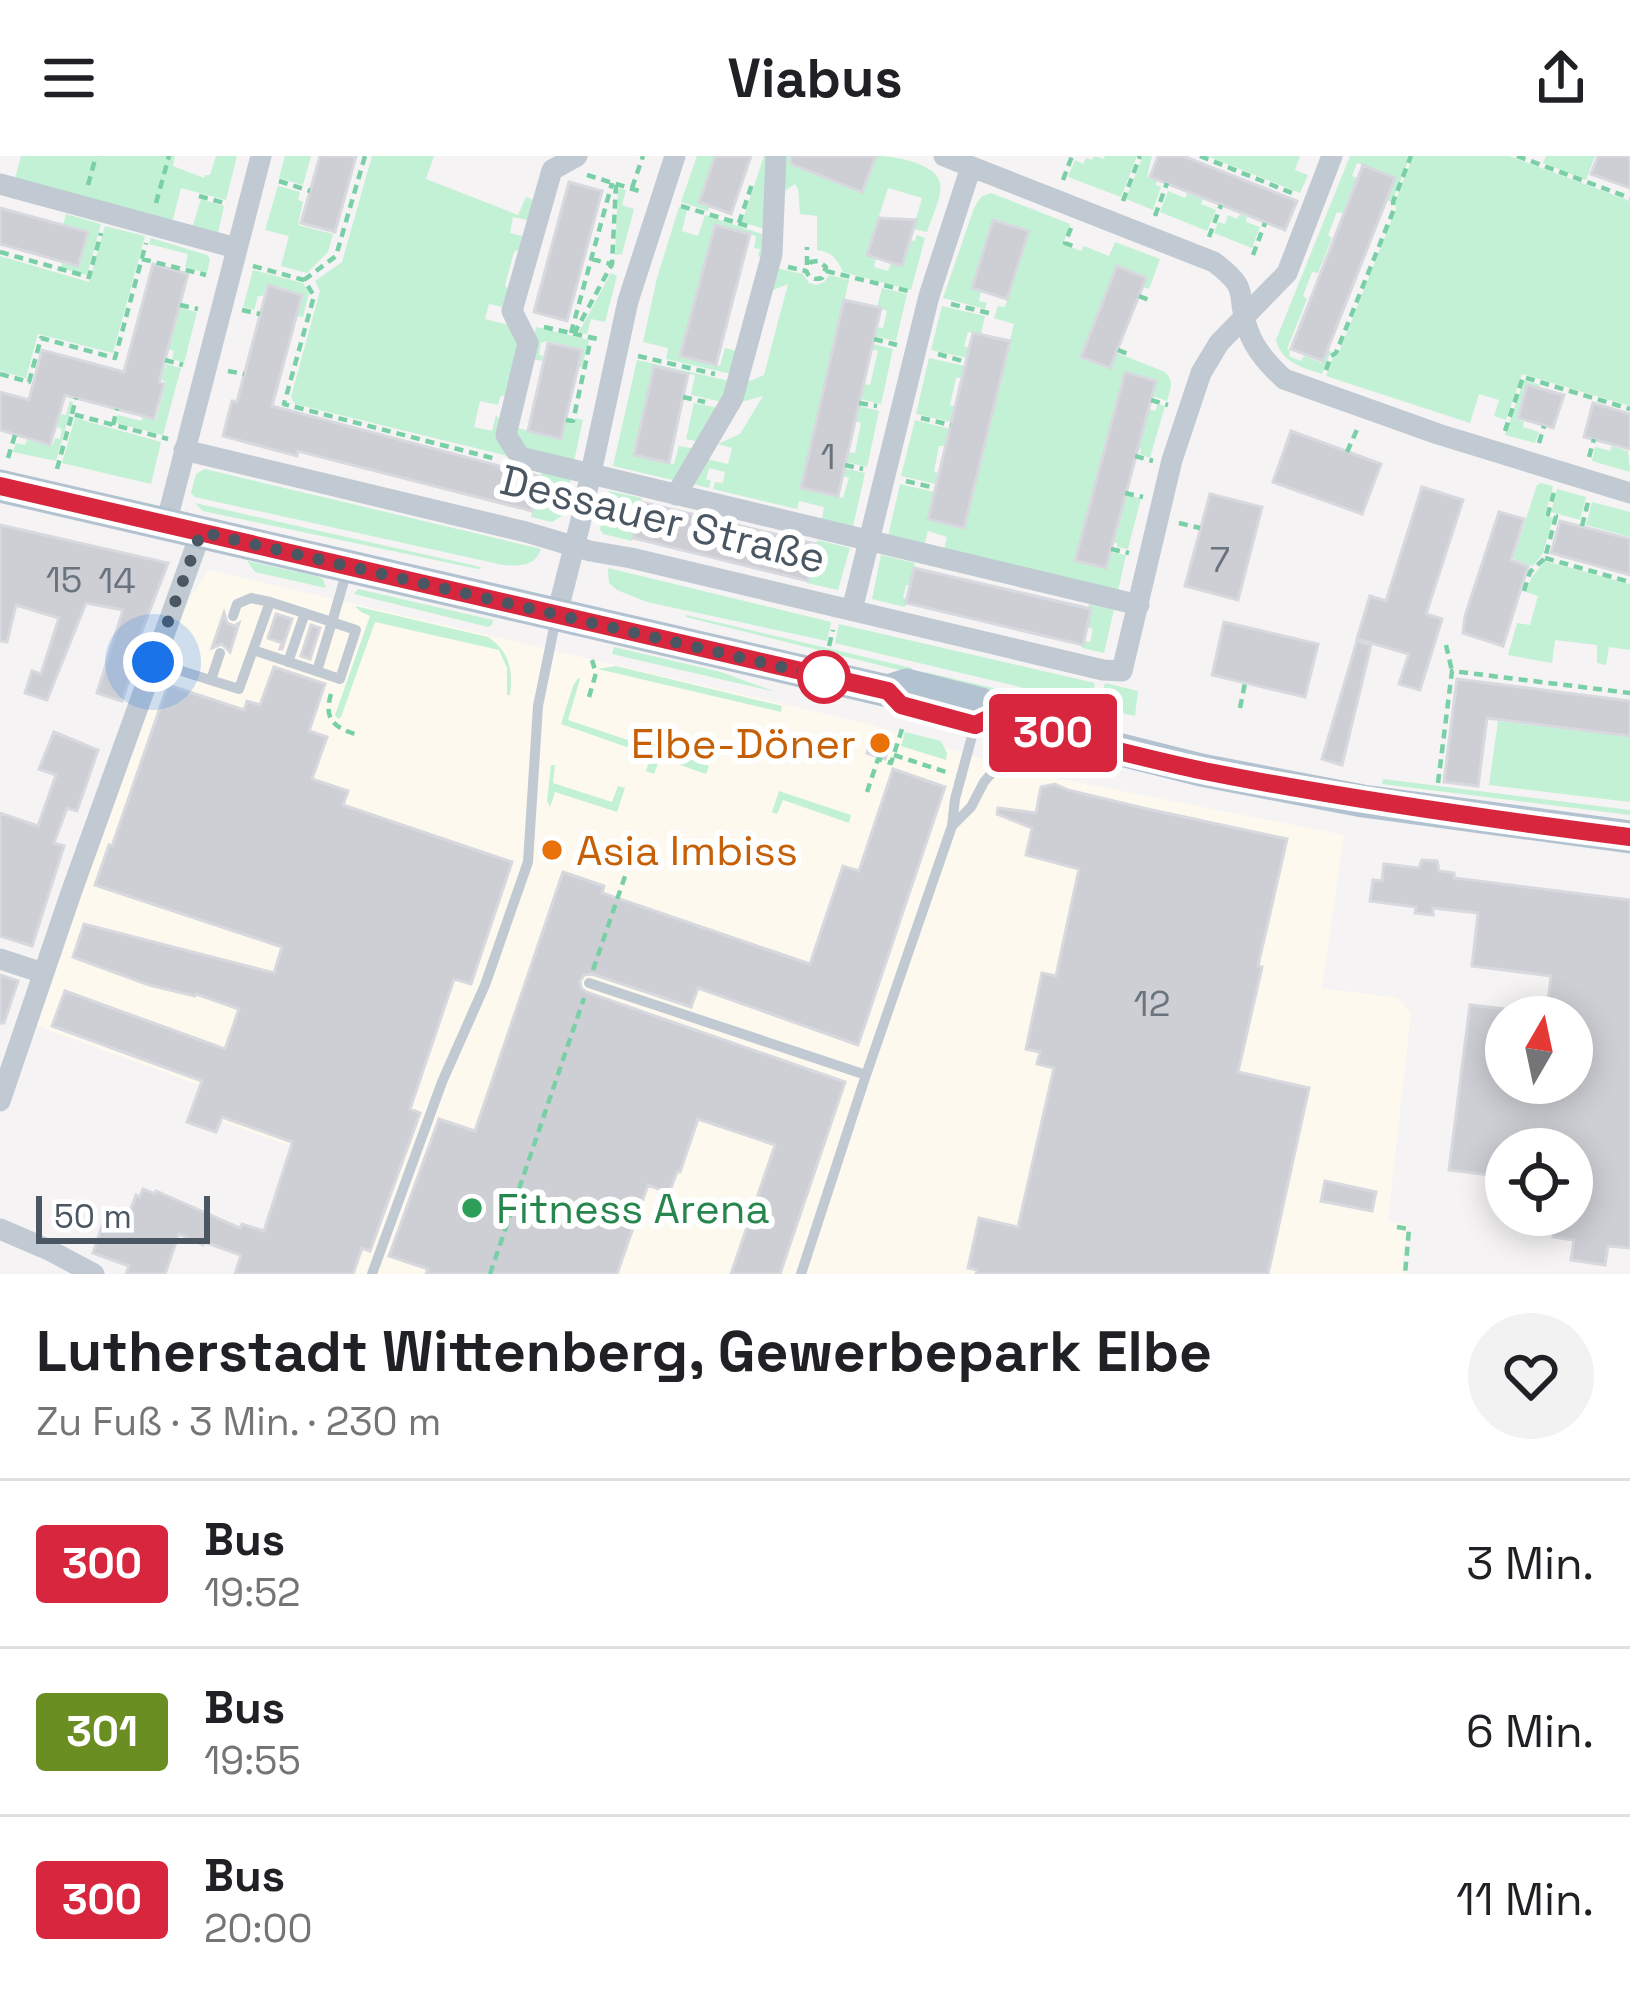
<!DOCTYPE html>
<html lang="de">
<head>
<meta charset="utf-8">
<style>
	:root { --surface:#fff; --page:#f2f2f2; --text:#202124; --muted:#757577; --line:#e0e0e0 }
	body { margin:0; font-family:"Space Grotesk",sans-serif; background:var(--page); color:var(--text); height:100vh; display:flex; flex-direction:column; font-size:45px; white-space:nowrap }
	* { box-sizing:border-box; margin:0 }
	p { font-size:39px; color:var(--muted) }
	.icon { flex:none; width:66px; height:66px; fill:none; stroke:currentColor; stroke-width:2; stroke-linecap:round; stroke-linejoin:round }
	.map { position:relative; height:1118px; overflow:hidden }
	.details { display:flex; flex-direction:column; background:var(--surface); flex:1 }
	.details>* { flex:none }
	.badge { padding:0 24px; border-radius:9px; font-size:42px; line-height:78px }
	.needle { width:78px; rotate:9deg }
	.fabs { position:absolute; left:1485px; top:840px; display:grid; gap:24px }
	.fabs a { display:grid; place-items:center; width:108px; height:108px; border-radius:50%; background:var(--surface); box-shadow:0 6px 30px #0003; font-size:60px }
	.scale { position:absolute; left:36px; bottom:30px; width:174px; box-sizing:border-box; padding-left:12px; border:6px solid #4a5661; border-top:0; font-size:33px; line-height:42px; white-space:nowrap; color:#4a5661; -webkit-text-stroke:9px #fff; paint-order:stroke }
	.you { position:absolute; width:60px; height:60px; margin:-30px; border:9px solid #fff; border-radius:50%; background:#1a73e8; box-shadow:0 0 0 18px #1a73e833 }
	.map>.badge { position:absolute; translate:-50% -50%; box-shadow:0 0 0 6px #fff }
	.round { display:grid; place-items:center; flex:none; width:126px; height:126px; border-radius:63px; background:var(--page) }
	.summary { display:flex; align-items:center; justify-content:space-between; height:204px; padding:0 36px }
	h1 { font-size:57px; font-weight:800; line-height:90px }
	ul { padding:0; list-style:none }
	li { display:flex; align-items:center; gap:36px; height:168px; padding:0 36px; border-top:3px solid var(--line) }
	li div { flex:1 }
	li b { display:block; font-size:45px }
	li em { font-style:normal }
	li .badge { min-width:132px; font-weight:700; text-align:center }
	header { display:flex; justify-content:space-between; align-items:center; height:156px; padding:0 36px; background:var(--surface); font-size:54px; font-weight:800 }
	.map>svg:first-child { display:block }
	.commercial { fill:#fdf9ef }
	.green { fill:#c3f1d5 }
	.building { fill:#cdcfd5; stroke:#d7d9de; stroke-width:3 }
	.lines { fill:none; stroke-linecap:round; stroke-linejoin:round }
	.path { stroke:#7ad0a6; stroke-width:4.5; stroke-dasharray:9 6; stroke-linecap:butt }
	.service { stroke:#c1cad2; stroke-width:10 }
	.minor { stroke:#c1cad2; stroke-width:21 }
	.primary { stroke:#b3c2d1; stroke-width:33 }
	.line-casing { stroke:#fff; stroke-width:27 }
	.line { stroke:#d7263d; stroke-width:18 }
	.walk { stroke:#4a5661; stroke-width:12; stroke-dasharray:0 21.6 }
	.stop-dot { fill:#fff; stroke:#d7263d; stroke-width:6 }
	.food-dot { fill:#e8710a; stroke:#fff; stroke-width:4.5 }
	.leisure-dot { fill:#2e9e5b; stroke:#fff; stroke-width:4.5 }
	.labels { text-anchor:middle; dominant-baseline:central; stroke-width:12; stroke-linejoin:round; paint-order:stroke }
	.number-label { font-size:36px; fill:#6b747e }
	.street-label { font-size:42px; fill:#4a5661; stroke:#fff }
	.food-label { font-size:42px; fill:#c56008; stroke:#fff; text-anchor:end }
	.leisure-label { font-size:42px; fill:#27864d; stroke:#fff; text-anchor:start }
</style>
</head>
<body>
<header><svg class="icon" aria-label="menu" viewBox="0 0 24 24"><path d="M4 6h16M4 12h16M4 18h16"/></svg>Viabus<svg class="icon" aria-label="share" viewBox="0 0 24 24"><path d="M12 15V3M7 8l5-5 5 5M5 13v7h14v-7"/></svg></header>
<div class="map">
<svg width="1630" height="1118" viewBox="0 0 1630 1118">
	<rect width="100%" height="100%" fill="#f5f3f3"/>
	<!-- commercial -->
	<path class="commercial" d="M209 414 869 568 1026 616 1344 679 1322 832 1398 842 1411 857 1388 1065 1407 1069 1402 1118H259L273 1048 290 990 198 957 207 932 34 869 188 445Z"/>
	<!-- green -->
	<path class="green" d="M21 0H175L173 10 204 22 205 19H210L216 0H237L226 44 181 32 172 67 15 23Z
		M285 0H311L303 29 279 22Z
		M372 0H434L426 23 518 59 526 41 536 45 532 65 513 61 510 77 526 81 524 91 514 96 505 129 510 137 507 152 489 148 485 163 513 170 521 190 511 237 500 241 498 249 480 245 474 271 492 275 496 259 502 267 512 301 295 248 291 241 320 135 315 125 342 106Z
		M697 0H715L700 46 710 50 708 55 681 46Z
		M764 0H769L765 73 742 66Z
		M783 0H803L862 36 877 0C894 0 936 7 940 27 943 40 931 63 927 76L913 73 922 42 888 32 867 98 876 102 874 111 888 115 891 107 902 109 910 84 915 85 917 79 925 82 911 134 843 116C837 103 831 95 817 94V60L800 58 798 33 795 28 780 38Z
		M1094 0 1104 3 1105 0H1137L1121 41 1068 21 1075 4 1083 8 1086 2 1092 4Z
		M1143 0H1152L1147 21 1157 25 1156 29 1161 31 1153 54 1126 43Z
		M1207 0H1300L1295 14 1308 19 1300 37Z
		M1350 0H1410L1392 46 1387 44 1395 21 1357 7 1352 20 1357 22 1343 57 1337 56 1328 79 1332 82 1318 117 1312 116 1303 140 1307 143 1287 193 1290 194 1289 200 1301 205 1304 200 1322 207 1328 195H1331L1322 218C1303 212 1281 206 1276 184Z
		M1413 0H1509L1630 45V250L1522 218 1506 264 1494 260 1499 244 1479 238 1470 267 1326 220 1333 201 1338 199 1396 53 1395 46Z
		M1546 0H1595L1586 24 1543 7Z
		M278 30 300 36 298 44 303 46 298 69 333 78 328 96 307 117 281 110 289 80 265 74Z
		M618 32 626 34 622 49 634 53 622 98 615 99Z
		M1168 35 1185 42 1188 36 1203 42 1201 48 1216 54 1207 75 1160 56Z
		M991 37 1070 68 1063 88 1081 95 1084 90 1109 100 1115 86 1160 103 1149 133 1143 131 1145 122 1117 111 1081 200 1110 212 1117 197 1165 216C1175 226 1170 233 1167 245L1152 240 1156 224 1125 216 1076 404 1106 412 1111 396 1126 399 1117 439 943 398 947 381 928 375 923 393 887 385 900 328 934 336 928 363 964 371 1014 168 994 162 998 150 1005 151 1028 76 981 135 979 145 987 147 985 153 943 142 974 52 981 41Z
		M201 43 224 50 218 77 191 75Z
		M679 51 687 54 682 75 698 80 705 59 765 79 763 102 758 100 760 93 754 92 756 80 714 69 681 199 720 210 725 192 737 195 731 218 666 203 668 192 643 186 657 122Z
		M66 58 101 68 87 119 61 112 62 107 79 111 89 77 63 69Z
		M1240 58 1247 61 1246 66 1260 71 1252 92 1214 77 1218 66 1225 68 1228 59 1237 63Z
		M105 70 145 80 113 197 38 178 26 222 0 215V100L89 126Z
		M151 82 207 99 210 103 207 117 185 111 188 98 149 88Z
		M776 112 803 118 809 127 817 129 824 126 829 119 849 124 802 331 843 342 849 322 843 320 844 312 865 317 852 375 821 369 824 351 799 345 797 353 713 333 715 326 723 327 725 316 709 312 706 323 711 325 709 332 692 328 707 303 728 308 732 292 718 288 740 278 763 240 741 246 745 227 764 219 788 128 770 135Z
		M253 114 303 127 309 137 303 161 298 160 303 138 267 128 263 140H258L254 154 243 151Z
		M611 117 617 120 605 166 591 163 587 178 579 176Z
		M882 132 907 138 896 185 874 180 876 171 883 172 887 155 877 151Z
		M942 150 985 160 981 178 968 176 964 190 969 192 967 202 931 194Z
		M180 152 197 156 184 207 172 203 174 195 169 193Z
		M536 171 589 184 582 211H579L582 193 547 185 541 187 539 199 543 200 542 205 529 202Z
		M873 188 893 193 881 248 860 243 863 228 870 229 878 195 871 193Z
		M929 202 965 210 962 222H956L950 249 955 251 951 266 916 258Z
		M637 204 730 225 722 246 691 239 695 219 654 211 634 299 674 308 679 290 695 293 677 325 613 310Z
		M166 208 181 212 163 279 116 267 118 259 141 265 143 261 156 264 166 226 161 224Z
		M1524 224 1540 229 1539 232 1526 229 1516 263 1524 266 1523 271 1539 276 1535 287 1505 279Z
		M70 245 73 246 56 305 13 296 16 287 25 289 27 284 52 290 55 282 60 283 62 273 57 271 61 258 66 259Z
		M694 247 718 252 700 286 686 283Z
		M1158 248 1165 250 1150 302 1140 298 1141 293 1137 292 1148 253 1155 255Z
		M859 250 879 255 867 311 846 306 848 296 855 297 861 267 855 265Z
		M75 262 161 286 151 328 62 307Z
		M576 262 583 264 574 305 522 294 514 271 561 284 566 266 574 268Z
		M915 264 950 273 945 290H939L934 315 939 318 936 328 901 320Z
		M1612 290 1628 295 1630 316 1592 305 1595 291 1610 295Z
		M205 313 541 393C535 411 519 410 503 409L195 341 191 337 196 318Z
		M542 315 571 322 562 360 552 366 531 361 533 351 539 352 542 341 536 338Z
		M1541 327 1553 330 1545 359 1553 362 1543 397 1533 410 1513 403 1537 329Z
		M1557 333 1586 341 1580 364 1551 356Z
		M609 335 642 342 637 364H630L628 373 634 375 632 385 603 378 600 373Z
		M1124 339 1141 342 1128 393 1117 391V387L1113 386Z
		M1592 346 1630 356V381L1586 369Z
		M195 347 476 410 483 412 478 413 203 355Z
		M817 384 850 392 838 434 807 427 809 420H815L817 408 812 406Z
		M881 399 915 407 910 429H906L903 442 907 443 905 451 872 443Z
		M247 405 316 420 323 423 326 432 255 416Z
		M1545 405 1630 428V494L1609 491 1606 509 1597 507V489L1555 484 1552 507 1508 499 1517 467 1530 469 1538 440 1526 436 1532 421Z
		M608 412 831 466 827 485 647 446 617 434 609 427Z
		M358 433 493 464 492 469 488 471 354 438Z
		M1089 448 1114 454 1104 497 1082 492 1084 485 1090 486 1093 473 1087 471 1091 454 1088 452Z
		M355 450 488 481C510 496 513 514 510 539H507V512L499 494 375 466 341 561 338 563 335 559 370 460 361 456Z
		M686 459 912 512 911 517 686 461Z
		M839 468 1095 527 1091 548 835 487Z
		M614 491 721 516 776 536 612 498Z
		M616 510 782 550 781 556 598 513Z
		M925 516 1105 558 1104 561 924 520Z
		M578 522 580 523 568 564 640 588 638 595 561 568 573 530Z
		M1105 527 1138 535 1135 560 1099 552Z
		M1498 565 1630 581V646L1489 629Z
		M905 576 941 585 947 597 946 604 901 590Z
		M654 591 709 610 706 618 660 602 654 618 646 615Z
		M551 609H555L553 627 612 646 618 630 625 632 617 656 555 636 550 651 547 645Z
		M1383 623 1630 654V659L1382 628Z
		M779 635 851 659 849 667 783 644 777 658 772 656Z"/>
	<!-- building -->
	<path class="building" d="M320 0H356L335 76 301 67Z
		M715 0H751L731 58 699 46Z
		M791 0H876L862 36 791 8Z
		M1158 0H1183L1297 45 1285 74 1150 21Z
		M1598 0H1630V32L1591 18Z
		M1363 9 1395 22 1323 205 1291 193Z
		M569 26 602 35 567 165 534 156Z
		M0 52 88 76 78 110 0 88Z
		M879 62 916 64 902 110 867 99Z
		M993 64 1029 75 1007 143 972 132Z
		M715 69 750 78 716 209 680 200Z
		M153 108 188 118 159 226 164 228 154 263 65 239 50 289 0 274V236L29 244 42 194 124 216Z
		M1117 110 1146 122 1110 212 1081 201Z
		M268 129 302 139 272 250 541 321 532 355 298 295 297 300 223 280 232 245 237 246Z
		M844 144 881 152 838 340 801 332Z
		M973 177 1010 185 964 372 928 363Z
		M548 187 582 194 561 283 528 275Z
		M654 210 688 218 669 307 634 299Z
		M1125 216 1156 225 1106 412 1075 405Z
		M1527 229 1564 239 1553 272 1518 262Z
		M1593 247 1630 258V293L1584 281Z
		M1291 275 1381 308 1362 358 1273 326Z
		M1422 331 1463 344 1426 458 1442 463 1420 534 1399 528 1409 498 1357 483 1370 440 1386 445Z
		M1210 338 1262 351 1238 444 1185 430Z
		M641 346 816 388 808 425 633 382Z
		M1499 356 1524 363 1511 404 1528 410 1503 490 1463 477 1465 460Z
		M1560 365 1630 383V419L1551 397Z
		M0 369 168 407 138 485 141 488 122 545 97 537 123 454 86 447 47 544 25 537 32 515 41 518 59 462 16 449 7 486 0 485Z
		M914 412 1091 453 1083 489 906 447Z
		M224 457 227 467 234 470 239 467 230 496 222 488 212 492Z
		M276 458 292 463 282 493H280L282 487 268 482Z
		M1224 466 1318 488 1305 541 1212 519Z
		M311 469 320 472 310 503 301 500Z
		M1357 485 1371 489 1342 609 1322 603Z
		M274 511 325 528 309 575 327 581 312 623 348 635 343 649 512 706 471 828 454 823 410 953 420 957 370 1095 362 1092 353 1118H235L241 1099 204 1086 203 1089 179 1078 165 1118H126L129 1110 93 1097 103 1067 123 1074 136 1039 140 1041 143 1033 155 1038 156 1035 240 1072 242 1068 264 1075 291 991 292 986 222 961 216 976 187 966 202 925 52 870 65 835 225 893 239 853 196 838 195 840 149 829 73 801 84 768 274 817 282 791 95 729 109 689 112 690 168 529 244 554 247 545 260 549Z
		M1457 523 1630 545V580L1487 562 1478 630 1444 626Z
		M54 576 98 594 77 655 67 652 54 687 64 690 32 790 0 780V657L38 670 56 619 39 613Z
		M873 579 891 584 885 603 867 597Z
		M893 613 945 631 858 889 698 832 691 851 592 818 584 819 580 825 581 832 586 836 845 926 780 1118H731L775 989 698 963 680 1016H677L669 1037 648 1029 617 1118H426L428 1113 389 1100 439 963 475 975 563 716 604 730 602 737 810 808 843 710 859 715Z
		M1055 628 1068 634 1143 652 1287 683 1258 810 1262 811 1238 916 1309 932 1268 1118H976L977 1114 968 1112 979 1062 1018 1071 1054 912 1037 908 1040 896 1026 893 1042 817 1056 820 1079 713 1026 699 1032 672 997 658 998 652 1036 657 1041 631Z
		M1422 704 1437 705 1439 715 1454 717V722L1630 744V1092L1608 1090 1605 1109 1571 1104 1574 1084 1553 1081 1555 1059H1572V993H1506V1021L1449 1014 1470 849 1506 853V927H1572V861H1546L1551 820 1472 810 1478 757 1433 752V759L1415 757 1416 751 1370 745 1373 724 1382 725 1384 708 1419 712Z
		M0 819 18 825 4 867H0Z
		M1325 1025 1376 1036 1372 1055 1321 1045Z"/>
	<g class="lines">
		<!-- path -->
		<path class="path" d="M1200 0 1292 37
			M1517 0 1630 42
			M587 19 639 35
			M1063 24 1072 0
			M279 25 310 35
			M88 29 96 0
			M632 32 643 0
			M199 40 228 48
			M1123 45 1140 0
			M156 47 169 0
			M681 50 751 71
			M1155 60 1167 27
			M739 67 752 28
			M1071 72 1065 87 1073 90
			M1209 81 1221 49
			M0 96 89 121 101 77
			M1253 99 1265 67
			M142 103 206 119
			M592 103 614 109
			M807 109V91
			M253 110 304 124 314 140 284 248 496 303
			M788 111 806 115C810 123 814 124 822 122L826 111 818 105 811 106 806 115
			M826 115 908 135
			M304 124 336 100 365 0
			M1139 140 1149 144
			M951 148 993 158
			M180 149 198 153
			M242 154 260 158
			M544 171 598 183
			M571 177 612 27
			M574 178 612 108 616 28
			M874 183 897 189
			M1118 194 1128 198
			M938 198 966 206
			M638 200 715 218
			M165 204 183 209
			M1326 214 1331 200 1336 197 1394 53 1393 46 1411 0
			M228 215 244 218
			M0 218 29 226 41 182 115 202 146 87
			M683 241 705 246
			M1151 244 1168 249
			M859 247 877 250
			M72 258 76 242
			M921 262 951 269
			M566 264 573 265 591 182
			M113 269 117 253
			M1505 275 1523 221 1630 253
			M1539 287 1544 270
			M1347 296 1359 269
			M1135 300 1153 305
			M1589 301 1594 283
			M8 302 15 279
			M845 309 863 313
			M57 313 72 258 168 283
			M906 325 935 332
			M1125 337 1143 341
			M1179 367 1200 372
			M1582 370 1588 346
			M1111 393 1129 397
			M1545 402 1630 426
			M1524 435 1530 416 1545 402 1556 360 1548 358 1554 336
			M1446 489 1452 515
			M829 490 833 474
			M331 538C323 564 335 572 358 579
			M589 541 596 517 592 504
			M1240 552 1245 527
			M1095 553 1098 537
			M894 599 946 616
			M1438 627 1452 515 1630 537
			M867 636 878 603 891 607 903 570
			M593 814 634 694
			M1397 1071 1409 1073 1405 1118
			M490 1118 584 842"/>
		<!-- service -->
		<path class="service" d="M233 460 237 448 251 442 270 446
			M253 494 340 523 356 474 332 466 317 515
			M153 506 239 533 270 446 332 466 346 418
			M288 506 305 457
			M211 524 220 497
			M952 670 971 651 984 626 997 611 1043 583
			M589 827 866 919
			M372 1118 442 926 485 829 528 706 538 550 556 462
			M801 1118 866 919 952 670 955 643 975 569"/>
		<!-- minor -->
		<path class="minor" d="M577 0 552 14 512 155 528 187 506 279 520 301 1139 449
			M944 0 1214 106C1253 136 1234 135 1248 174 1255 194 1269 209 1284 223L1438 278 1630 337
			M0 28 236 92
			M184 294 526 376 590 395 631 402 1103 514 1122 515 1172 304 1201 217 1219 187 1287 117 1332 0
			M676 339 733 242 772 98 776 0
			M166 368 261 0
			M852 454 929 140 971 11
			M557 458 580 368 628 145 675 0
			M0 803 43 817
			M0 945 71 737 201 376
			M0 1073 49 1094 94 1118"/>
		<!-- primary -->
		<path class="primary" d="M0 330 888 535 907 529 914 531 981 548 990 561 1201 614 1363 645 1630 681"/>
	</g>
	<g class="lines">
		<defs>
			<path id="line" d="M0 330 888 535 901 549 975 569 990 562C1061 580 1132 600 1204 615 1345 643 1487 663 1630 681"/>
		</defs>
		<!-- line casing -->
		<use href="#line" class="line-casing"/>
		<!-- line -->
		<use href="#line" class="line"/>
		<!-- walk -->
		<path class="walk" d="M153 506 201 376 829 522 824 521"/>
	</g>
	<!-- markers -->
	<circle class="stop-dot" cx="824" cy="521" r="24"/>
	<g class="food-dot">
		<circle cx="880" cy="587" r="12"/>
		<circle cx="552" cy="694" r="12"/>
	</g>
	<circle class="leisure-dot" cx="472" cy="1052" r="12"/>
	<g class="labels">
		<!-- number labels -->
		<g class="number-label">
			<text x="828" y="301">1</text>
			<text x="1220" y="404">7</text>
			<text x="64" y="424">15</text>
			<text x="117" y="425">14</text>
			<text x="1152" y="848">12</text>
		</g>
		<!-- street labels -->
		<g class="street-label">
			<text transform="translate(663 363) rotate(14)">Dessauer Straße</text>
		</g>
		<!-- food labels -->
		<g class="food-label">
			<text x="856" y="587">Elbe-Döner</text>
			<text x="576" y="694" text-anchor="start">Asia Imbiss</text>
		</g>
		<!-- leisure labels -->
		<g class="leisure-label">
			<text x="496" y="1052">Fitness Arena</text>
		</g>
	</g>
</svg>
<div class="fabs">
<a><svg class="needle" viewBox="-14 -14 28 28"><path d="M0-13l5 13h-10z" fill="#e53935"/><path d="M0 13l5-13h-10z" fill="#757577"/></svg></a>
<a><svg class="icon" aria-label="locate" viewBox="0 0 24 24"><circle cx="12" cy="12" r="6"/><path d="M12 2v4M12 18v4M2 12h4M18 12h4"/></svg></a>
</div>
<div class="scale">50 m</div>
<div class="you" style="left:153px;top:506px"></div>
<b class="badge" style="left:1053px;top:577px;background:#d7263d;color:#fff">300</b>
</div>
<section class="details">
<div class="summary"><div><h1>Lutherstadt Wittenberg, Gewerbepark Elbe</h1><p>Zu Fuß · 3 Min. · 230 m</p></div><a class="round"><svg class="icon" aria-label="heart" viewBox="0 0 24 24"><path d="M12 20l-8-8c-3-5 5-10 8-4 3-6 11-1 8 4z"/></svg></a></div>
<ul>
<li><span class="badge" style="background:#d7263d;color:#fff">300</span><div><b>Bus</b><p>19:52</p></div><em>3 Min.</em></li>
<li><span class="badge" style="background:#6b8e23;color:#fff">301</span><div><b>Bus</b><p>19:55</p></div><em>6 Min.</em></li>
<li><span class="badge" style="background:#d7263d;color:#fff">300</span><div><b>Bus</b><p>20:00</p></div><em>11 Min.</em></li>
</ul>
</section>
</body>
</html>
